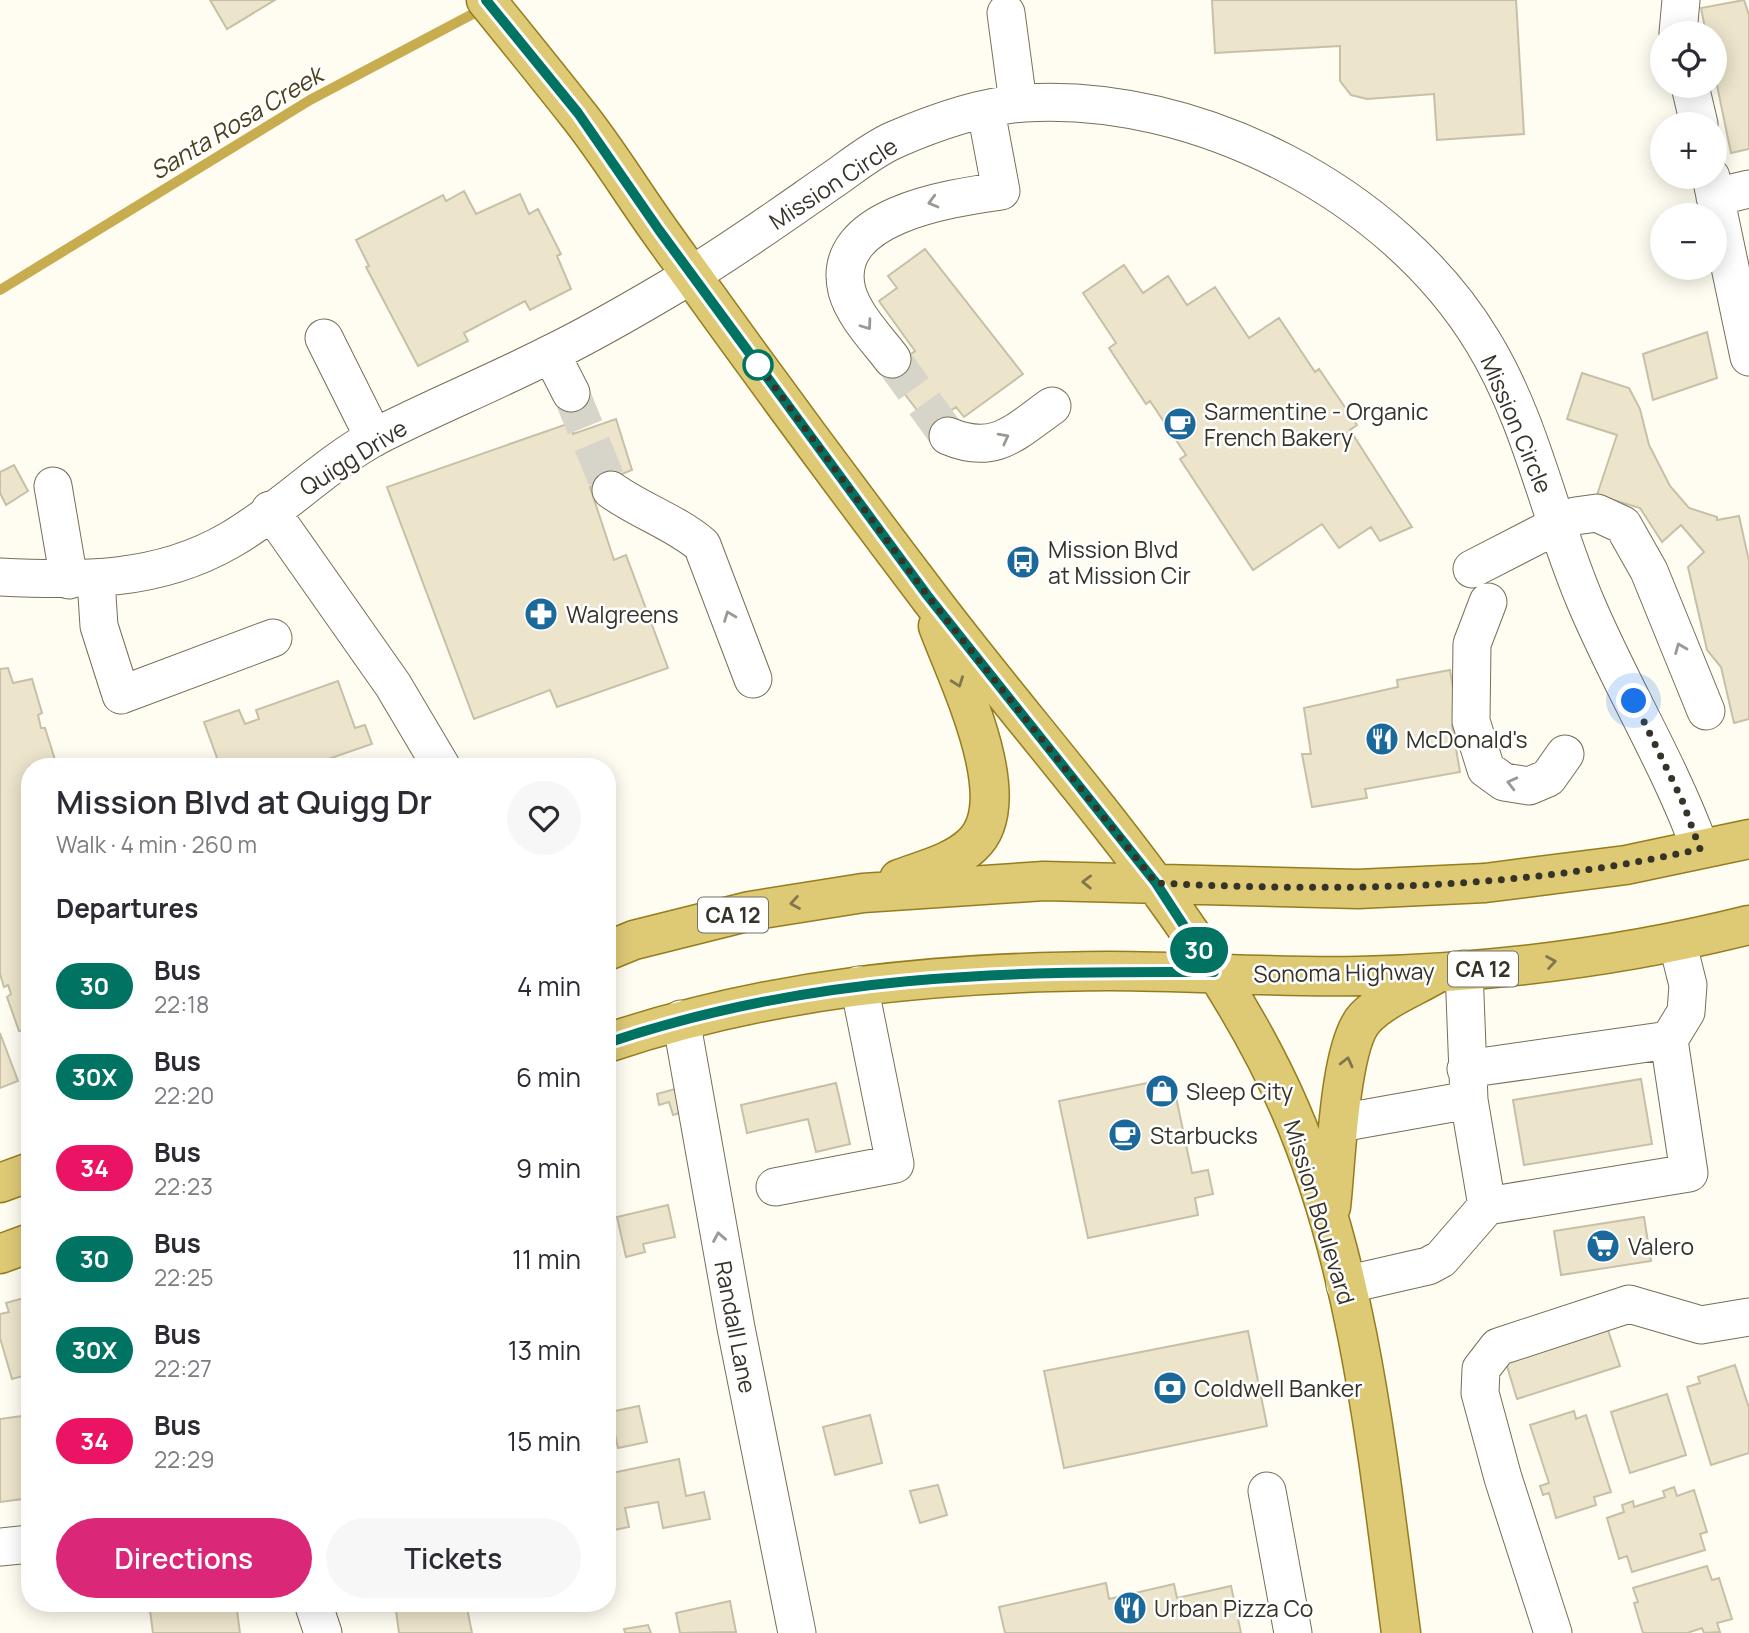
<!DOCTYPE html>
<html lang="en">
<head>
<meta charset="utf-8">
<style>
	:root { --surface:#fff; --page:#f7f7f7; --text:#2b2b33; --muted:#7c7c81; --accent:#db2777 }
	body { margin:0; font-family:Manrope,sans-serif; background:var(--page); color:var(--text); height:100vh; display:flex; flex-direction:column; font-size:26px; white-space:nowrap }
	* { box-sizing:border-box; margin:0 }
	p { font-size:23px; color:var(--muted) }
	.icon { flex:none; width:38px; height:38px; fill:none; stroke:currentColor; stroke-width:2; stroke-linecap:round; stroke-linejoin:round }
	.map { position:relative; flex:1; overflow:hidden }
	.details { position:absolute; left:21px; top:758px; width:595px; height:854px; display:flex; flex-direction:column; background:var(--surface); border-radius:28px; box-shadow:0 4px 18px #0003 }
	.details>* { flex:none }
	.badge { padding:0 14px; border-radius:23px; font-size:24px; line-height:46px }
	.buttons { position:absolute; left:1650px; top:21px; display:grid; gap:14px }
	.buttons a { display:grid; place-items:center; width:77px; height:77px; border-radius:50%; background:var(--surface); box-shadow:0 4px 18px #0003; font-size:35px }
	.you { position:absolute; width:35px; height:35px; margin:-18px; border:5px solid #fff; border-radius:50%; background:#1a73e8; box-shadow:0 0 0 10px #1a73e833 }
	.map>.badge { position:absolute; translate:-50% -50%; box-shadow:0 0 0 4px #fff }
	h2 { padding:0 35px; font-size:26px; line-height:63px }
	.round { display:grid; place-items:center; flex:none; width:74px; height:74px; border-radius:37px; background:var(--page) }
	.head { display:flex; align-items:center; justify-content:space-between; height:119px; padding:0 35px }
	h1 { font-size:33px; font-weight:600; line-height:52px }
	.primary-button { display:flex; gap:14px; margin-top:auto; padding:14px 35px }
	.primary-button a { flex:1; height:80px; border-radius:42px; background:var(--accent); color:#fff; font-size:28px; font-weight:600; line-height:80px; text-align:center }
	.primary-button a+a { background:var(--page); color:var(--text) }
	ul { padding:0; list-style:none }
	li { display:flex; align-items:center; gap:21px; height:91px; padding:0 35px }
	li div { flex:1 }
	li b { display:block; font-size:26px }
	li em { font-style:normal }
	li .badge { min-width:77px; font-weight:700; text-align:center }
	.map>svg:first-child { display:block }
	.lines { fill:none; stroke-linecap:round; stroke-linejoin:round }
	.stream { stroke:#c8ad50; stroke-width:10 }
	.building { fill:#ece4cb; stroke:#c7c0a7; stroke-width:2 }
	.minor-tunnel { stroke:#d7d4c9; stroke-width:37; stroke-dasharray:37 18; stroke-linecap:butt }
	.minor-casing { stroke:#766f58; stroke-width:39 }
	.major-casing { stroke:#957d1f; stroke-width:41 }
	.minor { stroke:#fff; stroke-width:37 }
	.major { stroke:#dec975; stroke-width:38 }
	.oneway { stroke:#9a9994 }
	.oneway2 { stroke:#82764b }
	.line-casing { stroke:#fff; stroke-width:16 }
	.line { stroke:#007363; stroke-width:10 }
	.walk { stroke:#363329; stroke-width:7; stroke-dasharray:0 12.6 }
	.stop-dot { fill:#fff; stroke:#007363; stroke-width:3.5 }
	.labels { text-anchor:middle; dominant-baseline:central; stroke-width:5; stroke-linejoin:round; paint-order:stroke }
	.shield { fill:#fff; stroke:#727069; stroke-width:2 }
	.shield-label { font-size:21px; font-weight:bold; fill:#363329 }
	.street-label { font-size:23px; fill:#363329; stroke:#fff }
	.poi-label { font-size:23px; fill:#363329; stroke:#fff; text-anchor:start }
	.water-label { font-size:24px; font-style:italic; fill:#4b4019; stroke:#fff }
</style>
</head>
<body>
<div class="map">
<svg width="1749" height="1633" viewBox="0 0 1749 1633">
	<rect width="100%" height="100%" fill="#fffcf1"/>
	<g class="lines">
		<!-- stream -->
		<path class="stream" d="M0 290 310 100 484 8"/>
	</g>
	<!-- building -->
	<path class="building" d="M210 0H275L227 29Z
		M1212 0H1516L1524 134 1437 140 1434 94 1367 99 1351 95 1340 81V46L1215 53Z
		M1744 0 1749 15V149L1731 153 1715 76V33H1706L1701 8Z
		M464 191 476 214 520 194 529 214 538 209 561 254 557 256 571 289 530 310 525 301 464 333 468 341 418 366 366 267 369 266 356 240 443 195 446 201Z
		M925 249 1023 374 964 417 956 407 929 426 888 372 915 351 879 301 897 288 888 276Z
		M1124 265 1143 293 1168 276 1187 305 1215 287 1249 338 1279 318 1315 372 1319 369 1357 425 1350 430 1412 527 1380 541 1371 527 1339 548 1322 524 1253 570 1180 459 1186 455 1150 401 1146 404 1109 348 1116 343 1083 293Z
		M1707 332 1717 378 1653 400 1643 354Z
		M1582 373 1629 388 1640 409 1649 445 1670 486 1689 508 1717 517V520L1739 516 1749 561V719L1734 723 1721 667 1707 650 1688 567 1704 552 1681 525 1662 542 1640 508 1597 495 1617 435 1567 419Z
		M616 419 632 470 590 487 614 560 626 555 668 668 557 707 550 690 474 719 387 487 570 423 573 434Z
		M14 465 28 491 6 505 0 493V472Z
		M8 668 13 683 32 679 42 713 38 715 41 728H45L57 766H30V1029L19 1031 7 997 11 994 8 985 4 987 0 974V669Z
		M1450 670 1459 724 1452 725 1460 772 1365 789 1367 798 1312 807 1302 754H1311L1304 708 1398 687 1397 680Z
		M338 681 355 728 365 725 372 744 308 766H220L204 722 239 710 245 724 259 719 256 710Z
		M0 1033 18 1081 0 1088Z
		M1172 1078 1192 1173 1208 1170 1213 1194 1195 1198 1198 1215 1088 1238 1059 1101Z
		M1641 1079 1652 1144 1524 1165 1513 1100Z
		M836 1083 850 1144 816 1152 808 1119 747 1133 741 1105Z
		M675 1089 680 1113 673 1115 669 1102 659 1105 657 1094Z
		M668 1205 675 1237 643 1244 645 1252 626 1257 617 1217Z
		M1644 1217 1651 1261 1561 1275 1554 1231Z
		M24 1298 26 1304 30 1303V1374L12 1379 0 1338V1314L9 1312 6 1303Z
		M1608 1330 1620 1366 1517 1399 1506 1363Z
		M1248 1331 1267 1426 1064 1468 1044 1371Z
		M1735 1365 1749 1408V1453L1711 1465 1687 1387 1700 1383 1698 1377Z
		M1667 1394 1686 1455 1630 1473 1611 1412Z
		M639 1406 647 1442 618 1448 610 1412Z
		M1574 1411 1576 1419 1586 1415 1611 1492 1594 1497 1596 1505 1556 1518 1549 1493 1543 1495 1540 1486 1549 1483 1530 1425Z
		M30 1415V1498L0 1502V1419Z
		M870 1415 882 1463 835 1475 823 1427Z
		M679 1459 686 1496 704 1492 710 1519 663 1528 658 1502 625 1508 629 1527 609 1531 607 1474Z
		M938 1485 947 1515 920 1523 910 1491Z
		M1674 1487 1677 1496 1694 1490 1707 1532 1700 1534 1705 1550 1632 1572 1627 1556 1619 1559 1607 1518 1624 1512 1622 1505 1633 1501 1634 1507 1665 1497 1663 1491Z
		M1707 1566 1712 1580 1719 1578 1732 1619 1717 1623 1720 1632 1704 1633 1702 1628 1687 1633H1643L1634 1603 1638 1602 1633 1588Z
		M1106 1583 1109 1599 1174 1584 1177 1598 1231 1586 1241 1633H1005L999 1607Z
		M730 1601 736 1632 680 1633 676 1613Z
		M149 1603H236L240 1633H153Z
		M395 1603H466L472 1633H399Z
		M648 1625 651 1633H625L624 1629Z"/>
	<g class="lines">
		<!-- minor-tunnel -->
		<path class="minor-tunnel" d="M892 359 948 436
			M571 393 611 490"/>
		<defs>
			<path id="minor" d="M1006 13 1018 103
				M1678 33 1681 0
				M1690 86 1699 124
				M1711 177 1749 357
				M1715 197 1749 189
				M324 338 374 438
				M551 354 571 393
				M892 359C877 339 854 316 847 291 828 215 952 198 1001 191L986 111
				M948 436C995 456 1015 432 1052 406
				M53 486 69 580
				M611 490C640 511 675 522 702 545L753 679
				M270 510 393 685 441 766
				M1472 569 1575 516 1597 513 1623 525 1649 571 1706 711
				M0 577C80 581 158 582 230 540 282 510 324 465 377 436 434 407 493 383 550 354 597 331 643 304 688 277 736 248 782 215 828 183 849 169 871 150 894 140 933 123 981 106 1024 103 1196 92 1393 193 1483 342 1532 422 1549 517 1586 603 1621 686 1669 763 1700 848
				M96 580 99 626 121 695 273 638
				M1488 602 1472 644 1471 721 1486 769 1504 782 1529 786 1548 778 1565 754
				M1464 969 1469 1100 1487 1206
				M681 1019 736 1328 797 1633
				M1466 1069 1669 1040
				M1340 1123 1469 1100
				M775 1187 895 1164 859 985
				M1345 1285 1428 1266 1441 1259 1487 1206 1689 1173 1669 1040 1686 1012 1688 985 1677 941
				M1267 1491 1293 1633
				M0 1547 30 1544
				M313 1603 323 1633
				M1553 1633 1503 1478 1480 1393 1481 1369 1498 1347 1629 1304 1701 1325 1749 1317"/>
			<path id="major" d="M486 0C516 37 546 74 576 112 606 149 631 191 659 230 746 352 835 473 926 593 1049 757 1208 920 1290 1109 1360 1270 1378 1460 1401 1633
				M899 879C923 870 953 863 972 845 1020 802 957 678 938 626
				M607 951 634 940 750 911 863 893 1044 881 1358 889 1485 883 1626 865 1749 839
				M607 1043C772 988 936 972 1110 971 1193 971 1276 978 1359 976 1490 973 1621 957 1749 925
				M0 1183 30 1172
				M1331 1207C1336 1166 1339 1045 1365 1018 1383 999 1412 988 1434 975
				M0 1254 30 1243"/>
		</defs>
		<!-- minor casing -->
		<use href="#minor" class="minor-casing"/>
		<!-- major casing -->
		<use href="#major" class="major-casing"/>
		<!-- minor -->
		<use href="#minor" class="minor"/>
		<!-- major -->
		<use href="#major" class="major"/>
	</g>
	<!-- one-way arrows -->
	<defs><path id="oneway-chevron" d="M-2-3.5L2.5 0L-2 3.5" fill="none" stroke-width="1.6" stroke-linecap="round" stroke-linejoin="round" transform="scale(1.75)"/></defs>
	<g class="oneway">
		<use href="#oneway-chevron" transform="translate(933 202) rotate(165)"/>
		<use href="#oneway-chevron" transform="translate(867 325) rotate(54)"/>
		<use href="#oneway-chevron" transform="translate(1004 438) rotate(-28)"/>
		<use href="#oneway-chevron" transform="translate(729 616) rotate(-111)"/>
		<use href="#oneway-chevron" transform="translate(1680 648) rotate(-112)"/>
		<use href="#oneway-chevron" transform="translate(1512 783) rotate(-166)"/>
		<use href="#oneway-chevron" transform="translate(719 1237) rotate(-100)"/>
	</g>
	<g class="oneway2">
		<use href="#oneway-chevron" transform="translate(958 682) rotate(70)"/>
		<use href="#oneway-chevron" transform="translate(1087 882) rotate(-179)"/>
		<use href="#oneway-chevron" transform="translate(795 903) rotate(170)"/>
		<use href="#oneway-chevron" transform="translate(1551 962) rotate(-9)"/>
		<use href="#oneway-chevron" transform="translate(1347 1062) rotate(-76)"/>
	</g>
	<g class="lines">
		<defs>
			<path id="line" d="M486 0 578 113 659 230 927 595 1156 883 1214 972C1001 971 811 974 607 1043"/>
		</defs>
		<!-- line casing -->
		<use href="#line" class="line-casing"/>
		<!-- line -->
		<use href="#line" class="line"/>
		<!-- walk -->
		<path class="walk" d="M758 365 752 356 927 595 1156 883C1339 892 1520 890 1700 849L1682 800 1634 701"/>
	</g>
	<!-- icons -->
	<defs>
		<symbol id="cafe-disc" viewBox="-11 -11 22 22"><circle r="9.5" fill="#1b689a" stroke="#fff"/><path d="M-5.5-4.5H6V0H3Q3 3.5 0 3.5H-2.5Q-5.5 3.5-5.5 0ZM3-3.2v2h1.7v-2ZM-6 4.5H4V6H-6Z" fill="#fff"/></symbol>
		<symbol id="bus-disc" viewBox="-11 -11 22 22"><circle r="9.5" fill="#1b689a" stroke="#fff"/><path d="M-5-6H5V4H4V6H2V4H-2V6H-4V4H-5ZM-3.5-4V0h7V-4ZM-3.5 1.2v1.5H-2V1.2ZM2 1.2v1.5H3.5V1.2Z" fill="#fff"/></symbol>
		<symbol id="pharmacy-disc" viewBox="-11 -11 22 22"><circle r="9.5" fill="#1b689a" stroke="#fff"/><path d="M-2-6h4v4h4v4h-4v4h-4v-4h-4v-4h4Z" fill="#fff"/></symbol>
		<symbol id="restaurant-disc" viewBox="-11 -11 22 22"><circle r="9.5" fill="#1b689a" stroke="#fff"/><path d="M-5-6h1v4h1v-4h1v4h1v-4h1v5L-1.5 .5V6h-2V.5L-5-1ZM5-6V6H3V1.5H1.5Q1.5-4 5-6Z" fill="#fff"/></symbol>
		<symbol id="shop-disc" viewBox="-11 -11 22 22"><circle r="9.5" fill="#1b689a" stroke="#fff"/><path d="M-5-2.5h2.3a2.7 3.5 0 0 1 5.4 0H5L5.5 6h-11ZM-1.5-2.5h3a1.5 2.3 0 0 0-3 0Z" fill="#fff"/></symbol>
		<symbol id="supermarket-disc" viewBox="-11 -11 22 22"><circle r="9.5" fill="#1b689a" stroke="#fff"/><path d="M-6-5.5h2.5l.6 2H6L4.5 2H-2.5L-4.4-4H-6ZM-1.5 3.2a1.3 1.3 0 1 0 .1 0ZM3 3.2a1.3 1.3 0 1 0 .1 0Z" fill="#fff"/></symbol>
		<symbol id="bank-disc" viewBox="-11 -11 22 22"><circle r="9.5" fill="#1b689a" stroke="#fff"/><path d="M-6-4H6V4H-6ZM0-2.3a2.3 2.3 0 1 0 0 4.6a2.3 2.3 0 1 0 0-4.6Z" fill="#fff"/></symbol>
	</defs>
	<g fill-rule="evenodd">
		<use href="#cafe-disc" x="1161" y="405" width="38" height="38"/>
		<use href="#bus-disc" x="1004" y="543" width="38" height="38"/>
		<use href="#pharmacy-disc" x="522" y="595" width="38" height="38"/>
		<use href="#restaurant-disc" x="1363" y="720" width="38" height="38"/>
		<use href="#shop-disc" x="1143" y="1072" width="38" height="38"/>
		<use href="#cafe-disc" x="1106" y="1116" width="38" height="38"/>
		<use href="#supermarket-disc" x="1584" y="1227" width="38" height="38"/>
		<use href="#bank-disc" x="1151" y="1369" width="38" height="38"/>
		<use href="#restaurant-disc" x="1111" y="1589" width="38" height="38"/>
	</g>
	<!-- markers -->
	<circle class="stop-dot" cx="758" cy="365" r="14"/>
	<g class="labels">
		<!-- shield labels -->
		<g class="shield">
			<rect x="698" y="897.5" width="70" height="35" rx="5"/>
			<rect x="1448" y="951.5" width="70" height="35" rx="5"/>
		</g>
		<g class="shield-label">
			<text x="733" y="915">CA 12</text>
			<text x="1483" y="969">CA 12</text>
		</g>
		<!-- street labels -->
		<g class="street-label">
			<text transform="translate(833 183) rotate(-33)">Mission Circle</text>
			<text transform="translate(1517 424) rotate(67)">Mission Circle</text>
			<text transform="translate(353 457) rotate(-32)">Quigg Drive</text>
			<text transform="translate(1344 972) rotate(-1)">Sonoma Highway</text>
			<text transform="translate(1320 1212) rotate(73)">Mission Boulevard</text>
			<text transform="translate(736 1327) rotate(79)">Randall Lane</text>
		</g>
		<!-- poi labels -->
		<g class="poi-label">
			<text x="1204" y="411">Sarmentine - Organic<tspan x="1204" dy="26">French Bakery</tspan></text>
			<text x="1048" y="549">Mission Blvd<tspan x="1048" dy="26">at Mission Cir</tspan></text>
			<text x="566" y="614">Walgreens</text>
			<text x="1406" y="739">McDonald's</text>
			<text x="1186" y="1091">Sleep City</text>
			<text x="1150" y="1135">Starbucks</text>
			<text x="1628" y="1246">Valero</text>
			<text x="1194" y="1388">Coldwell Banker</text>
			<text x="1154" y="1608">Urban Pizza Co</text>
		</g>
		<!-- water labels -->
		<g class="water-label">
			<text transform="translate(236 122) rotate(-31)">Santa Rosa Creek</text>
		</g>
	</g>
</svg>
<div class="buttons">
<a><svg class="icon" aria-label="locate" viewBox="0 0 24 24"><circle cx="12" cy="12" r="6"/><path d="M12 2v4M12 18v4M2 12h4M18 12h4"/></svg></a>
<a>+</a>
<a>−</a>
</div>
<div class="you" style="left:1634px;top:701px"></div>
<b class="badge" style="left:1199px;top:950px;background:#007363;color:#fff">30</b>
<section class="details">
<div class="head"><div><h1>Mission Blvd at Quigg Dr</h1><p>Walk · 4 min · 260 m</p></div><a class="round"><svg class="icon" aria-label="heart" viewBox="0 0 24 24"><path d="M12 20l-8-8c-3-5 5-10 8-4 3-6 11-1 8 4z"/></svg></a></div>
<h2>Departures</h2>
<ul>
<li><span class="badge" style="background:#007363;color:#fff">30</span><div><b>Bus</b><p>22:18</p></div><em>4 min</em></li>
<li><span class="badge" style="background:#007363;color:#fff">30X</span><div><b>Bus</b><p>22:20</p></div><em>6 min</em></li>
<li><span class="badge" style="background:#eb1464;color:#fff">34</span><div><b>Bus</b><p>22:23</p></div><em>9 min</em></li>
<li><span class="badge" style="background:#007363;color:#fff">30</span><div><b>Bus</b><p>22:25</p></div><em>11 min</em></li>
<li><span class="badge" style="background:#007363;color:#fff">30X</span><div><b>Bus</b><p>22:27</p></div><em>13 min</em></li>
<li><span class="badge" style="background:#eb1464;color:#fff">34</span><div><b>Bus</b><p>22:29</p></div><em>15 min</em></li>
</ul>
<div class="primary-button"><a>Directions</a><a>Tickets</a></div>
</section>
</div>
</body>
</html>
